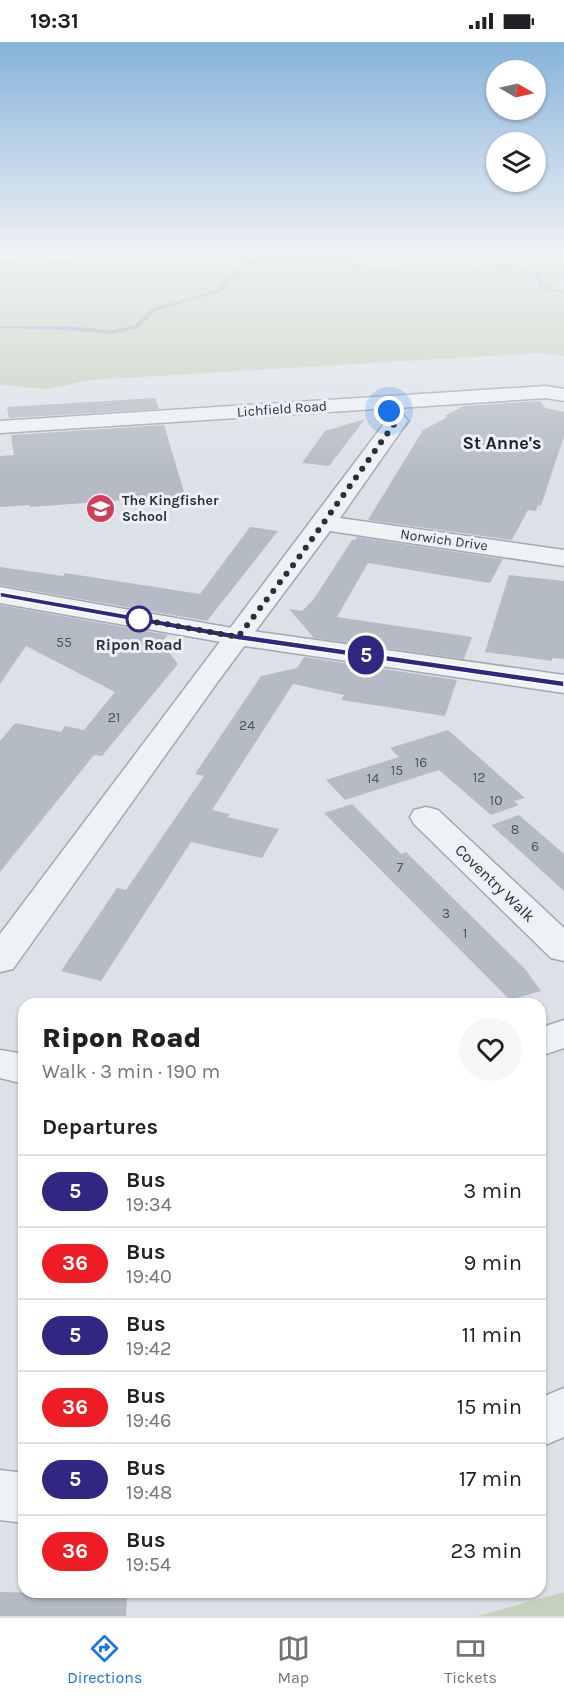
<!DOCTYPE html>
<html lang="en">
<head>
<meta charset="utf-8">
<style>
	:root { --surface:#fff; --page:#f6f6f6; --text:#202124; --muted:#757577; --line:#e0e0e0; --accent:#1a73e8 }
	body { margin:0; font-family:Karla,sans-serif; background:var(--page); color:var(--text); height:100vh; display:flex; flex-direction:column; font-size:22px; white-space:nowrap }
	* { box-sizing:border-box; margin:0 }
	p { font-size:20px; color:var(--muted) }
	.icon { flex:none; width:33px; height:33px; fill:none; stroke:currentColor; stroke-width:2; stroke-linecap:round; stroke-linejoin:round }
	.map { position:relative; flex:1; overflow:hidden }
	.panel { position:absolute; left:18px; top:956px; width:528px; height:600px; display:flex; flex-direction:column; background:var(--surface); border-radius:18px; box-shadow:0 2px 4px #0004 }
	.panel>* { flex:none }
	.badge { padding:0 12px; border-radius:20px; font-size:21px; line-height:39px }
	.needle { width:39px; rotate:99deg }
	.buttons { position:absolute; left:486px; top:18px; display:grid; gap:12px }
	.buttons a { display:grid; place-items:center; width:60px; height:60px; border-radius:50%; background:var(--surface); box-shadow:0 2px 4px #0004; font-size:30px }
	.you { position:absolute; width:30px; height:30px; margin:-15px; border:4px solid #fff; border-radius:50%; background:#1a73e8; box-shadow:0 0 0 9px #1a73e833 }
	.map>.badge { position:absolute; translate:-50% -50%; box-shadow:0 0 0 3px #fff }
	h2 { padding:0 24px; font-size:22px; line-height:54px }
	.round { display:grid; place-items:center; flex:none; width:63px; height:63px; border-radius:32px; background:var(--page) }
	.head { display:flex; align-items:center; justify-content:space-between; height:102px; padding:0 24px }
	h1 { font-size:28px; font-weight:800; line-height:45px }
	ul { padding:0; list-style:none }
	li { display:flex; align-items:center; gap:18px; height:72px; padding:0 24px; border-top:2px solid var(--line) }
	li div { flex:1 }
	li b { display:block; font-size:22px }
	li em { font-style:normal }
	li .badge { min-width:66px; font-weight:700; text-align:center }
	.status { display:flex; justify-content:space-between; align-items:center; height:42px; padding:0 30px; background:var(--surface); direction:ltr }
	.status svg { height:16px; fill:currentColor }
	.menu { display:flex; justify-content:space-around; align-items:center; height:84px; border-top:2px solid var(--line); background:var(--surface); font-size:16px; color:var(--muted) }
	.menu a { display:grid; justify-items:center; gap:3px }
	.menu .active { color:var(--accent) }
	.map>svg:first-child { display:block }
	.green { fill:#c4d1be }
	.lines { fill:none; stroke-linecap:round; stroke-linejoin:round }
	.stream { fill:#97b1c8; fill-rule:evenodd }
	.building { fill:#b4bbc4 }
	.minor-casing { stroke:#a2a8b1; stroke-width:3 }
	.tertiary-casing { stroke:#a2a8b1; stroke-width:3 }
	.minor { fill:#eff2f5; fill-rule:evenodd }
	.tertiary { fill:#eff2f5; fill-rule:evenodd }
	.line { fill:#312783; stroke:#fff; stroke-width:1.5 }
	.walk { stroke:#26303e; stroke-width:6; stroke-dasharray:0 10.8 }
	.stop-dot { fill:#fff; stroke:#312783; stroke-width:3 }
	.labels { text-anchor:middle; dominant-baseline:central; stroke-width:6; stroke-linejoin:round; paint-order:stroke }
	.far-street-label { font-size:14px; fill:#26303e; stroke:#ecf0f5 }
	.far-poi-label { font-size:14px; font-weight:bold; fill:#26303e; stroke:#ecf0f5; text-anchor:start }
	.number-label { font-size:14px; fill:#4a5360 }
	.stop-label { font-size:16px; font-weight:bold; fill:#26303e; stroke:#ecf0f5 }
	.street-label { font-size:16px; fill:#26303e; stroke:#ecf0f5 }
	.far-district-label { font-size:18px; font-weight:bold; fill:#19212e; stroke:#ecf0f5 }
</style>
</head>
<body>
<div class="status"><b>19:31</b><svg viewBox="0 0 49 12"><path d="M0 12V9h3v3zM5 12V6h3v6zM10 12V3h3v9zM15 12V0h3v12zM26 1h20v11H26zM47 4h2v5h-2z"/></svg></div>
<div class="map">
<svg width="564" height="1574" viewBox="0 0 564 1574">
	<rect width="100%" height="100%" fill="#dde1e7"/>
	<!-- green -->
	<path class="green" d="M97 211H564V238L556 246 564 247V314L540 311 89 338 49 347 0 343V219L35 218Z
		M564 1550V1574H478Z"/>
	<g class="lines">
		<!-- stream -->
		<path class="stream" d="M286 215 335 216 353 219 355 224 372 228 465 231 491 224 515 226 538 230 543 239V244L564 249V251L539 246V239L534 232 515 228 491 226 465 233 372 230 351 226 349 221 335 218 286 217 262 218 247 223 221 250 155 269 138 286 112 292 66 288 0 286V284H66L112 288 134 284 151 267 217 248 243 221 262 216Z"/>
	</g>
	<!-- building -->
	<path class="building" d="M155 356 159 367 9 376 7 365Z
		M540 359 545 366 564 370V394L541 464 538 463 536 469 528 468 512 498 368 478 423 388 448 375 444 374 464 364Z
		M365 377 329 424 302 421 325 389Z
		M164 383 187 460 153 462 151 456 30 465V463L0 465V414L14 413 11 393Z
		M250 485 278 489 207 579 0 543V525L63 534 65 531 200 552Z
		M357 495 503 517 490 541 368 521 337 575 472 595 464 617 314 596 289 567 302 569 313 558 352 498H355Z
		M509 533 564 539V617L552 616V619L485 610Z
		M0 563 168 593 161 600 178 622 102 714 94 713 0 830V699L15 681 61 690 65 684 84 688 115 650 26 604 0 642Z
		M304 615 457 638 445 674 341 658 344 653 293 642 212 768 230 772 227 775 279 787 262 816 191 800 101 939 61 929 117 846 126 848 204 734 195 732 261 634 297 626Z
		M448 688 525 756 514 759 519 763 491 773 439 728 345 758 326 738 399 715 390 706Z
		M352 762 401 812 406 810 525 927 541 949 510 958 324 771Z
		M519 773 564 812V849L491 783Z
		M0 1550 127 1553 126 1574H0Z"/>
	<g class="lines">
		<defs>
			<path id="minor" d="M546 344 564 347V359L546 356 397 366 408 379 340 476 564 508V524L330 489 219 638 13 927 0 930V892L386 379 376 367 0 391V379Z
				M426 765 438 768 564 886V919L551 916 414 782 410 775 414 768Z
				M564 978V1006L540 1014V986Z
				M0 1008 24 1012V1042L0 1036Z
				M564 1346V1395L540 1405V1356Z
				M0 1428 24 1431V1481L0 1478Z"/>
			<path id="tertiary" d="M0 211H91C80 224 18 220 0 220Z
				M0 545 238 587 564 633V651L238 603 0 561Z"/>
		</defs>
		<!-- minor casing -->
		<use href="#minor" class="minor-casing"/>
		<!-- tertiary casing -->
		<use href="#tertiary" class="tertiary-casing"/>
		<!-- minor -->
		<use href="#minor" class="minor"/>
		<!-- tertiary -->
		<use href="#tertiary" class="tertiary"/>
	</g>
	<!-- sky -->
	<linearGradient id="sky" x2="0" y2="1"><stop stop-color="#87b3db"/><stop offset="0.49" stop-color="#f0f2f4"/><stop offset="1" stop-color="#f0f2f4" stop-opacity="0"/></linearGradient>
	<rect width="564" height="431" fill="url(#sky)"/>
	<!-- line -->
	<path class="line" d="M0 550 238 592 564 639V645L238 598 0 555Z"/>
	<g class="lines">
		<!-- walk -->
		<path class="walk" d="M139 577 132 576 238 595 297 518 397 378 389 369"/>
	</g>
	<!-- icons -->
	<defs>
		<symbol id="school-disc" viewBox="-11 -11 22 22"><circle r="9.5" fill="#d03e5c" stroke="#ecf0f5"/><path d="M0-5L7-2L0 1L-7-2ZM-4 1L0 2.5L4 1V4Q0 6-4 4Z" fill="#fff"/></symbol>
	</defs>
	<g fill-rule="evenodd">
		<use href="#school-disc" x="84" y="450" width="33" height="33"/>
	</g>
	<!-- markers -->
	<circle class="stop-dot" cx="139" cy="577" r="12"/>
	<g class="labels">
		<!-- far-street labels -->
		<g class="far-street-label">
			<text transform="translate(282 367) rotate(-4)">Lichfield Road</text>
			<text transform="translate(444 498) rotate(8)">Norwich Drive</text>
		</g>
		<!-- far-poi labels -->
		<g class="far-poi-label">
			<text x="122" y="458">The Kingfisher<tspan x="122" dy="16">School</tspan></text>
		</g>
		<!-- number labels -->
		<g class="number-label">
			<text x="64" y="600">55</text>
			<text x="114" y="675">21</text>
			<text x="247" y="683">24</text>
			<text x="421" y="720">16</text>
			<text x="397" y="728">15</text>
			<text x="479" y="735">12</text>
			<text x="373" y="736">14</text>
			<text x="496" y="758">10</text>
			<text x="515" y="787">8</text>
			<text x="535" y="804">6</text>
			<text x="400" y="825">7</text>
			<text x="446" y="871">3</text>
			<text x="465" y="891">1</text>
		</g>
		<!-- stop labels -->
		<g class="stop-label">
			<text x="139" y="602">Ripon Road</text>
		</g>
		<!-- street labels -->
		<g class="street-label">
			<text transform="translate(495 841) rotate(44)">Coventry Walk</text>
		</g>
		<!-- far-district labels -->
		<g class="far-district-label">
			<text x="502" y="401">St Anne's</text>
		</g>
	</g>
</svg>
<div class="buttons">
<a><svg class="needle" viewBox="-14 -14 28 28"><path d="M0-13l5 13h-10z" fill="#e53935"/><path d="M0 13l5-13h-10z" fill="#757577"/></svg></a>
<a><svg class="icon" aria-label="layers" viewBox="0 0 24 24"><path d="M12 4l9 5-9 5-9-5zM3 14l9 5 9-5"/></svg></a>
</div>
<div class="you" style="left:389px;top:369px"></div>
<b class="badge" style="left:366px;top:613px;background:#312783;color:#fff">5</b>
<section class="panel">
<div class="head"><div><h1>Ripon Road</h1><p>Walk · 3 min · 190 m</p></div><a class="round"><svg class="icon" aria-label="heart" viewBox="0 0 24 24"><path d="M12 20l-8-8c-3-5 5-10 8-4 3-6 11-1 8 4z"/></svg></a></div>
<h2>Departures</h2>
<ul>
<li><span class="badge" style="background:#312783;color:#fff">5</span><div><b>Bus</b><p>19:34</p></div><em>3 min</em></li>
<li><span class="badge" style="background:#ee1d23;color:#fff">36</span><div><b>Bus</b><p>19:40</p></div><em>9 min</em></li>
<li><span class="badge" style="background:#312783;color:#fff">5</span><div><b>Bus</b><p>19:42</p></div><em>11 min</em></li>
<li><span class="badge" style="background:#ee1d23;color:#fff">36</span><div><b>Bus</b><p>19:46</p></div><em>15 min</em></li>
<li><span class="badge" style="background:#312783;color:#fff">5</span><div><b>Bus</b><p>19:48</p></div><em>17 min</em></li>
<li><span class="badge" style="background:#ee1d23;color:#fff">36</span><div><b>Bus</b><p>19:54</p></div><em>23 min</em></li>
</ul>
</section>
</div>
<nav class="menu">
<a class="active"><svg class="icon" aria-label="directions" viewBox="0 0 24 24"><path d="M12 3l9 9-9 9-9-9zM9 14v-3h6M13 9l2 2-2 2"/></svg>Directions</a>
<a><svg class="icon" aria-label="map" viewBox="0 0 24 24"><path d="M3 6l6-2 6 2 6-2v14l-6 2-6-2-6 2zM9 4v14M15 6v14"/></svg>Map</a>
<a><svg class="icon" aria-label="tickets" viewBox="0 0 24 24"><path d="M3 7h18v10H3zM15 7v10"/></svg>Tickets</a>
</nav>
</body>
</html>
